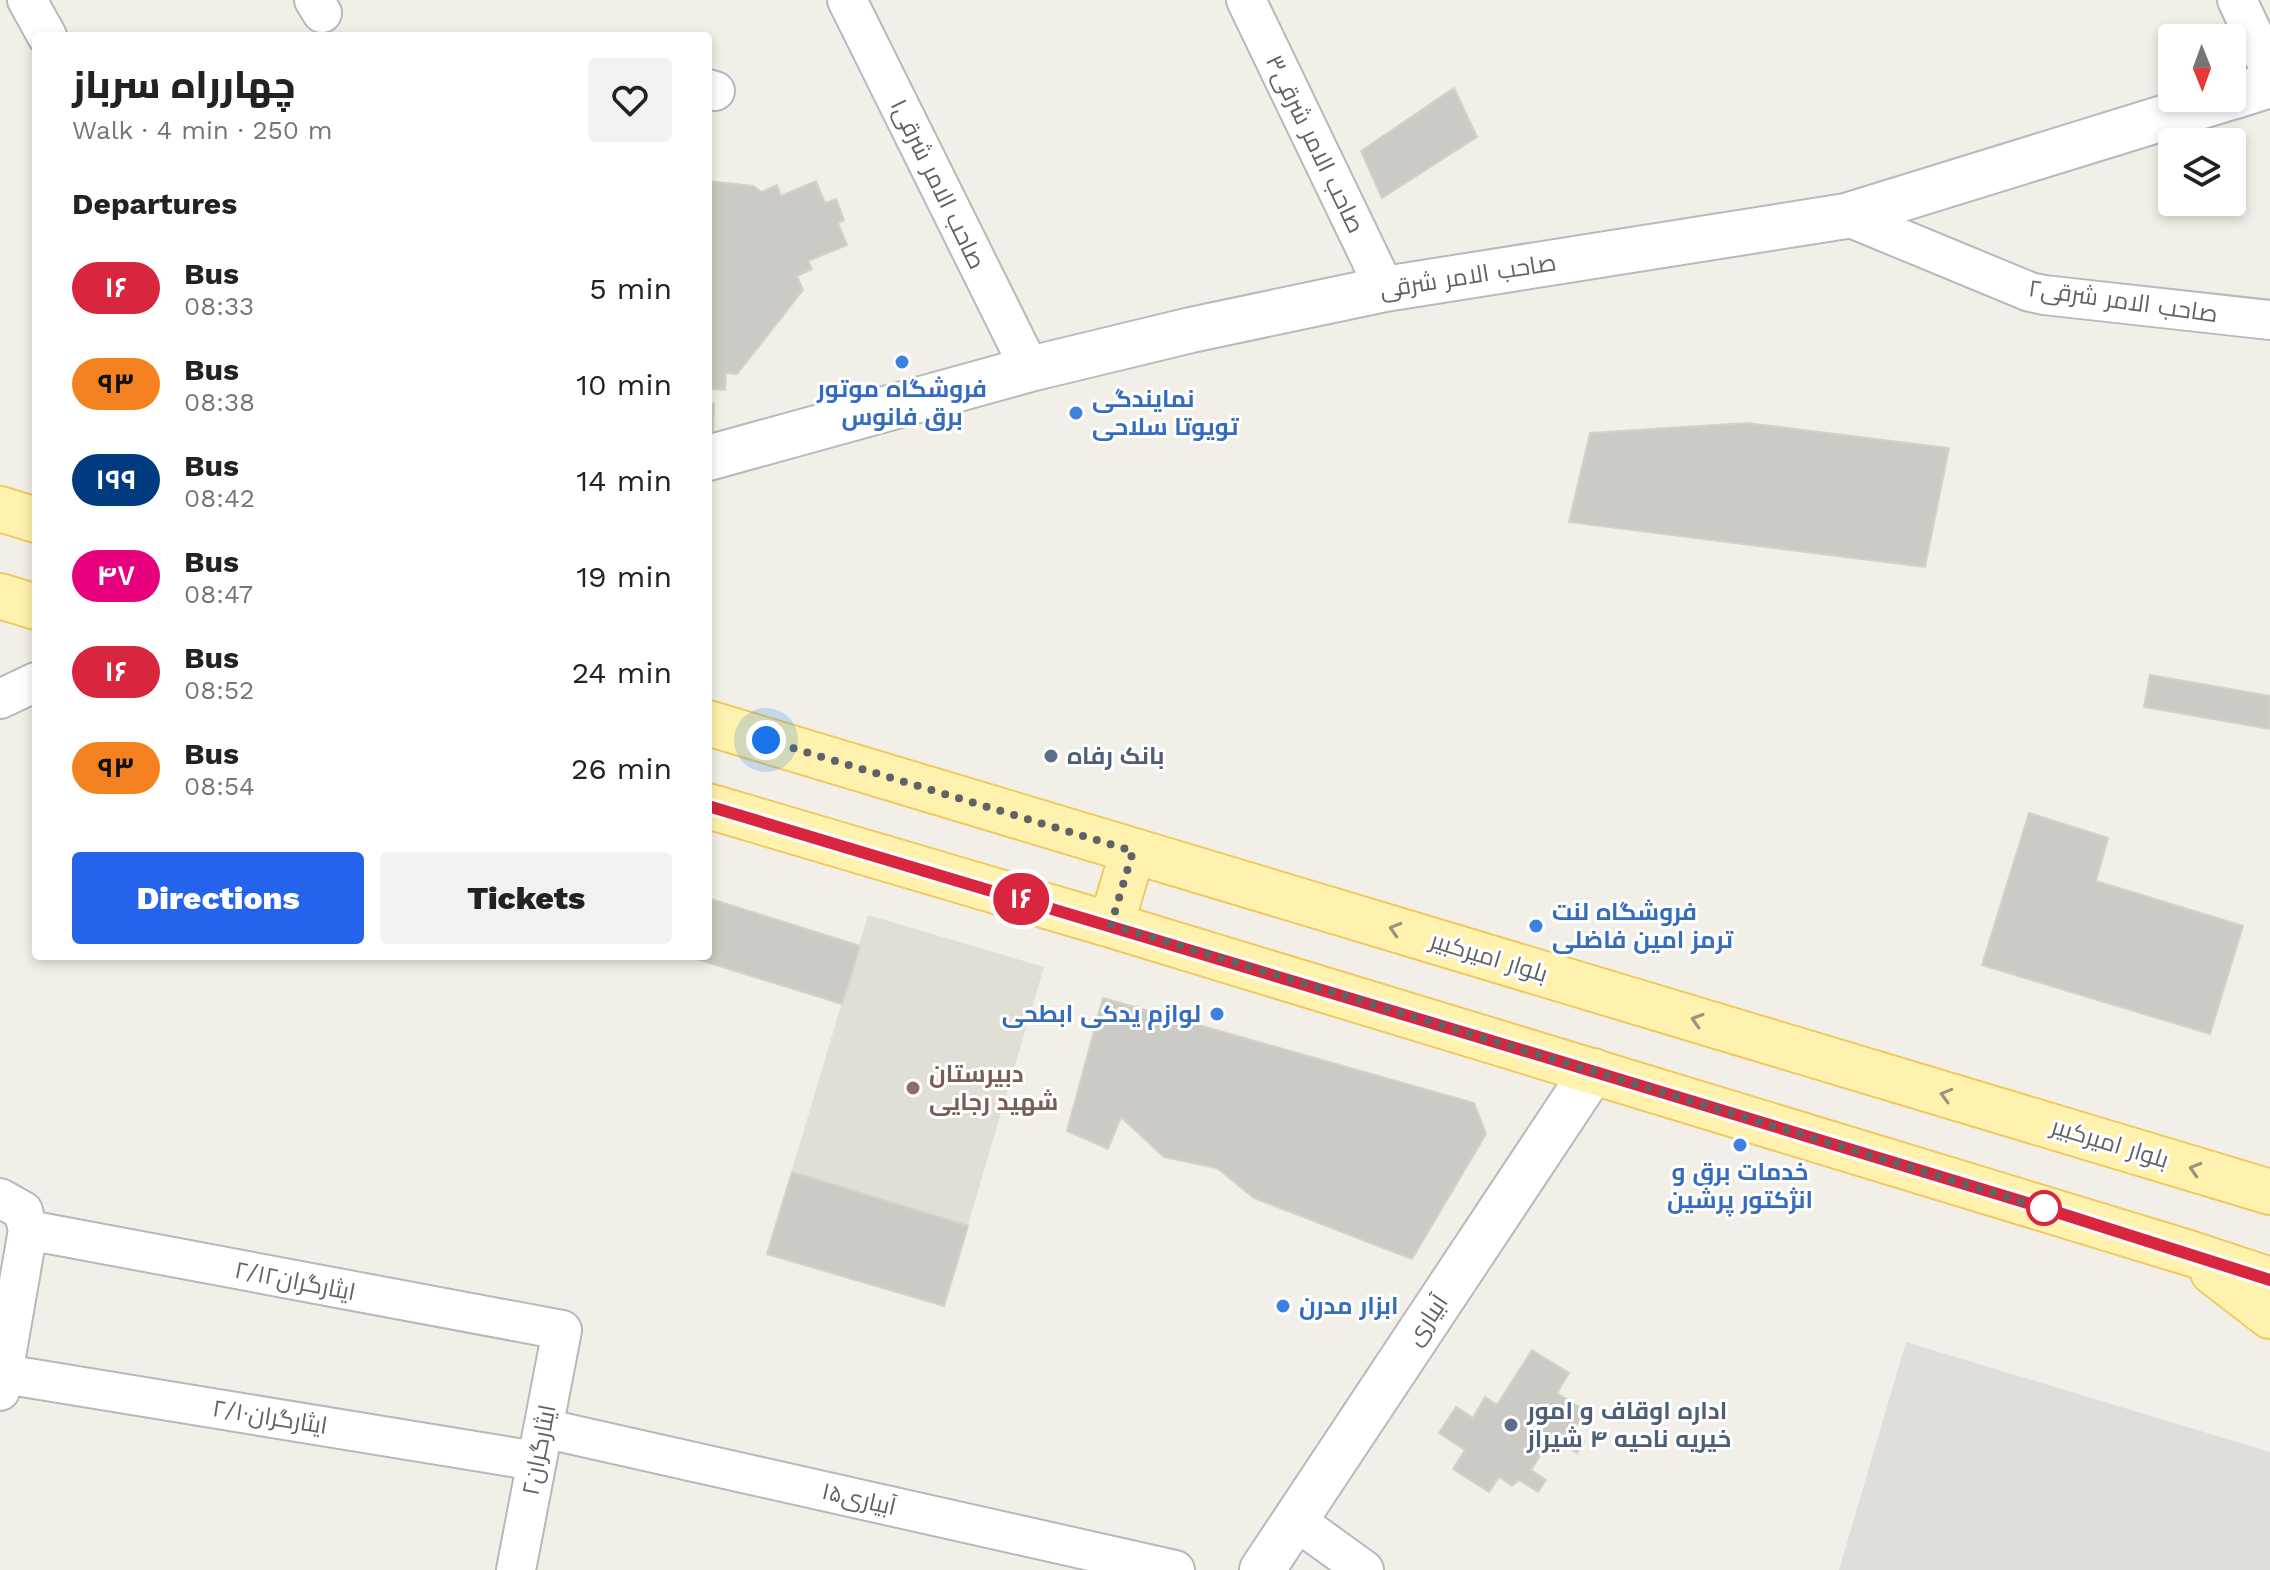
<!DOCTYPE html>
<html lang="en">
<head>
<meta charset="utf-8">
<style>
	:root { --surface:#fff; --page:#f2f2f2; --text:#222; --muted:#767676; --accent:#2563eb }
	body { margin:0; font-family:"Work Sans",Cairo,sans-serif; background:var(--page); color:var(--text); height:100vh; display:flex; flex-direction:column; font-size:30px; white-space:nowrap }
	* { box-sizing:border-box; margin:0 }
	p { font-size:26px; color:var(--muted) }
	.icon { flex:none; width:44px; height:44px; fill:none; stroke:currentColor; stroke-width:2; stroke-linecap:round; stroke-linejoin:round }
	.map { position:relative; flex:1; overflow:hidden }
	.side { position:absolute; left:32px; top:32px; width:680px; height:928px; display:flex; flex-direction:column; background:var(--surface); border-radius:8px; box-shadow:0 4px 12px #0003 }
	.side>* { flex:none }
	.badge { padding:0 16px; border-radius:26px; font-size:28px; line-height:52px }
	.needle { width:52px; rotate:179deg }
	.controls { position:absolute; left:2158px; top:24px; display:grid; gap:16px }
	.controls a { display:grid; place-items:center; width:88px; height:88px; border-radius:8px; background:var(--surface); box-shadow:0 4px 12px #0003; font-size:40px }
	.you { position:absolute; width:40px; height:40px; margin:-20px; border:6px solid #fff; border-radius:50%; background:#1a73e8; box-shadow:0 0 0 12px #1a73e833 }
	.map>.badge { position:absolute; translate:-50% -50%; box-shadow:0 0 0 4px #fff }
	h2 { padding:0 40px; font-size:30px; line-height:72px }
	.round { display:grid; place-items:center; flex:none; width:84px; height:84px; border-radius:8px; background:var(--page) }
	.summary { display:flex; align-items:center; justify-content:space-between; height:136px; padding:0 40px }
	h1 { font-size:38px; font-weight:800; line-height:60px }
	.button { display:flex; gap:16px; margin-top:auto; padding:16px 40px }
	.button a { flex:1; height:92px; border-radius:8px; background:var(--accent); color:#fff; font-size:32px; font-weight:800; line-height:92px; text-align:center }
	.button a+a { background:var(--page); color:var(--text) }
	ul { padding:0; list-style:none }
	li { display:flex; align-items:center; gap:24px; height:96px; padding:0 40px }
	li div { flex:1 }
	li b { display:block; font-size:30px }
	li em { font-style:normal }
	li .badge { min-width:88px; font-weight:700; text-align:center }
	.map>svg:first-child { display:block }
	.industrial { fill:#e0deda }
	.education { fill:#e1ded6 }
	.building { fill:#cccac5; stroke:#d6d1c6; stroke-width:2 }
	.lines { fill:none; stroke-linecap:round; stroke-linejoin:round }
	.street-casing { stroke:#b5b8bc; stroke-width:42 }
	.secondary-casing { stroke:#b6babf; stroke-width:48 }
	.primary-casing { stroke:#f2c960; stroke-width:48 }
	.street { stroke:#fff; stroke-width:38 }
	.secondary { stroke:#fff; stroke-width:44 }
	.primary { stroke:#fff2af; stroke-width:44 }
	.oneway { stroke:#979581 }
	.line-casing { stroke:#fff; stroke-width:18 }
	.line { stroke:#d7263d; stroke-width:12 }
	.walk { stroke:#5f6368; stroke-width:8; stroke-dasharray:0 14.4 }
	.shop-dot { fill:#3f7fe0; stroke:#fff; stroke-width:3 }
	.service-dot { fill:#5c6f8a; stroke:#fff; stroke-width:3 }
	.education-dot { fill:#8d6e63; stroke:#fff; stroke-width:3 }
	.stop-dot { fill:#fff; stroke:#d7263d; stroke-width:4 }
	.labels { text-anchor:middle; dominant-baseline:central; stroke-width:6; stroke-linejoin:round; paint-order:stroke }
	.street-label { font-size:24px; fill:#5f6368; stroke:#fff }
	.shop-label { font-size:24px; font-weight:bold; fill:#366cbe; stroke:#fff; text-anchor:start }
	.service-label { font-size:24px; font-weight:bold; fill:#4e5e75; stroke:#fff; text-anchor:start }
	.education-label { font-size:24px; font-weight:bold; fill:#785e54; stroke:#fff; text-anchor:start }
</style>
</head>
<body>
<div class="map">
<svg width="2270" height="1570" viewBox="0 0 2270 1570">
	<rect width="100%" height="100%" fill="#f1efe8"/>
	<!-- industrial -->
	<path class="industrial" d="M1906 1342 2270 1452V1570H1839Z"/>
	<!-- education -->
	<path class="education" d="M868 915 1044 967 944 1306 767 1254Z"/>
	<!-- building -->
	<path class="building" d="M1454 88 1477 137 1382 198 1361 151Z
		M708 181 753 186 761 192 777 185 781 196 816 181 825 203 836 199 844 220 838 223 847 245 808 261 812 269 797 276 803 290 737 374 726 373 725 390 709 389 708 399Z
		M708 403 714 404 713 433H708Z
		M1747 423 1949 448 1925 567 1569 522 1590 433Z
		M2150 675 2270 696V729L2144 707Z
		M2029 813 2108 838 2096 881 2243 926 2210 1034 1982 965Z
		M708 898 860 946 842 1004 687 956H708Z
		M1103 998 1474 1103 1486 1134 1412 1259 1254 1198 1217 1168 1164 1157 1121 1117 1108 1149 1067 1131Z
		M792 1172 968 1226 944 1306 767 1254Z
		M1532 1350 1569 1373 1557 1393 1586 1411 1572 1434 1584 1441 1577 1453 1552 1437 1531 1470 1546 1480 1538 1492 1519 1480 1512 1486 1499 1477 1489 1492 1453 1469 1465 1450 1439 1433 1456 1407 1473 1418 1485 1397 1497 1405Z"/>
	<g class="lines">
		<defs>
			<path id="street" d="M27 0 47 36
				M314 0 322 13
				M847 0 1030 369
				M1246 0 1385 289
				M2237 0 2270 70
				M708 89 715 91
				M1846 216 2030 292 2044 295 2270 320
				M0 699 36 682
				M0 1198 23 1211 28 1230 0 1391
				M28 1230 562 1330 516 1570
				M4 1374 536 1461
				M543 1428 1175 1570
				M1295 1520 1364 1570"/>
			<path id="secondary" d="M2232 97 2270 85
				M708 458 1030 369 1191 330 1385 289 1846 216 2228 98
				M1262 1570 1593 1071"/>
			<path id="primary" d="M0 509 36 520
				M0 596 36 607
				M708 723 2270 1192
				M708 806 1111 925 2189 1253 2270 1280
				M1111 925 1133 851
				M2213 1272 2270 1316"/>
		</defs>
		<!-- street casing -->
		<use href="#street" class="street-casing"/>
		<!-- secondary casing -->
		<use href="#secondary" class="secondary-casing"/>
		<!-- primary casing -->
		<use href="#primary" class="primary-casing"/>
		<!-- street -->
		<use href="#street" class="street"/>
		<!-- secondary -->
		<use href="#secondary" class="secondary"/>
		<!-- primary -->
		<use href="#primary" class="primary"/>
	</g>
	<!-- one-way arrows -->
	<defs><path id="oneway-chevron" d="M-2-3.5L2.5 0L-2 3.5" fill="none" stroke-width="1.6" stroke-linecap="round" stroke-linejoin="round" transform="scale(2)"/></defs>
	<g class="oneway">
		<use href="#oneway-chevron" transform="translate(1395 929) rotate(-163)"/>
		<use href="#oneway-chevron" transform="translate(1697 1020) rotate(-163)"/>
		<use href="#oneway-chevron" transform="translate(1946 1095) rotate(-164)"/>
		<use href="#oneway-chevron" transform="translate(2195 1169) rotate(-163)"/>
	</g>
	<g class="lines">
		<defs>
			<path id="line" d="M708 806 1562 1062 2034 1205 2270 1280"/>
		</defs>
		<!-- line casing -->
		<use href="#line" class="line-casing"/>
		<!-- line -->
		<use href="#line" class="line"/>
		<!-- walk -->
		<path class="walk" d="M766 740 1133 851 1111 925 2044 1208"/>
	</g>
	<!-- markers -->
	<g class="shop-dot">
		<circle cx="902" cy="362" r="8"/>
		<circle cx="1076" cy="413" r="8"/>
		<circle cx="1536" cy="926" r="8"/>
		<circle cx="1217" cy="1014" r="8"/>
		<circle cx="1740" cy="1145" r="8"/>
		<circle cx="1283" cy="1306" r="8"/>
	</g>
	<g class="service-dot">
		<circle cx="1051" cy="756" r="8"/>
		<circle cx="1511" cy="1425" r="8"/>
	</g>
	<circle class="education-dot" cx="913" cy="1088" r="8"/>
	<circle class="stop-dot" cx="2044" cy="1208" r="16"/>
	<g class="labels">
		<!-- street labels -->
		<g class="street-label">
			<text transform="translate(1315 144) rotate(64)">صاحب الامر شرقی۳</text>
			<text transform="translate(938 184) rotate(64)">صاحب الامر شرقی۱</text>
			<text transform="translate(1468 276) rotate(-9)">صاحب الامر شرقی</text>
			<text transform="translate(2123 301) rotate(8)">۲صاحب الامر شرقی</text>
			<text transform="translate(1489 957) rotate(17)">بلوار امیرکبیر</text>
			<text transform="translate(2110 1143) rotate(17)">بلوار امیرکبیر</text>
			<text transform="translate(295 1281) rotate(11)">ایثارگران۲/۱۲</text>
			<text transform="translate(1427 1320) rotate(-56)">آبیاری</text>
			<text transform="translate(270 1417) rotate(9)">ایثارگران۲/۱۰</text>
			<text transform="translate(539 1450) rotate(-79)">ایثارگران۲</text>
			<text transform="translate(859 1499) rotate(13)">آبیاری۱۵</text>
		</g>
		<!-- shop labels -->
		<g class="shop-label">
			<text x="902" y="389" text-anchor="middle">فروشگاه موتور<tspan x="902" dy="28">برق فانوس</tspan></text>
			<text x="1092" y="399">نمایندگی<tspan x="1092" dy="28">تویوتا سلاحی</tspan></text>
			<text x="1552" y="912">فروشگاه لنت<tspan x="1552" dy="28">ترمز امین فاضلی</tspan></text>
			<text x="1201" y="1014" text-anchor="end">لوازم یدکی ابطحی</text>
			<text x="1740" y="1172" text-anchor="middle">خدمات برق و<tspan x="1740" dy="28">انژکتور پرشین</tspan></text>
			<text x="1299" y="1306">ابزار مدرن</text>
		</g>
		<!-- service labels -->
		<g class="service-label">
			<text x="1067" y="756">بانک رفاه</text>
			<text x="1527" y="1411">اداره اوقاف و امور<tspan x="1527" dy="28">خیریه ناحیه ۴ شیراز</tspan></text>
		</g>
		<!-- education labels -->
		<g class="education-label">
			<text x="929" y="1074">دبیرستان<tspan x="929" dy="28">شهید رجایی</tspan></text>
		</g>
	</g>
</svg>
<div class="controls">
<a><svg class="needle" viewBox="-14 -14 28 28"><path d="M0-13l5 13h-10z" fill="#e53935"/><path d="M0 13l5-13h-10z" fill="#767676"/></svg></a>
<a><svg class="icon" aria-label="layers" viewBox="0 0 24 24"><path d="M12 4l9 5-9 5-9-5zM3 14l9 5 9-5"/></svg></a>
</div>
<div class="you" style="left:766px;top:740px"></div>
<b class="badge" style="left:1021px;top:899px;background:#d7263d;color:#fff">۱۶</b>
<section class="side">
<div class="summary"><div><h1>چهارراه سرباز</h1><p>Walk · 4 min · 250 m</p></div><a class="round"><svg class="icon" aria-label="heart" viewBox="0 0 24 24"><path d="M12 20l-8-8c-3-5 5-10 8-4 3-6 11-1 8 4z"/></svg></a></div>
<h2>Departures</h2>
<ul>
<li><span class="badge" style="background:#d7263d;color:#fff">۱۶</span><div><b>Bus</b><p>08:33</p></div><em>5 min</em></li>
<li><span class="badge" style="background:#f58220;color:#111">۹۳</span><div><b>Bus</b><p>08:38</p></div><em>10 min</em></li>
<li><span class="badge" style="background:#003b80;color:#fff">۱۹۹</span><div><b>Bus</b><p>08:42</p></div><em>14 min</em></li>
<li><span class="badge" style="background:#e6007e;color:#fff">۴۷</span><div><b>Bus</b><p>08:47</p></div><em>19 min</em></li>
<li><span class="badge" style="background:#d7263d;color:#fff">۱۶</span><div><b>Bus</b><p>08:52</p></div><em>24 min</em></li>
<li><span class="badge" style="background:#f58220;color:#111">۹۳</span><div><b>Bus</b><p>08:54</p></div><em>26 min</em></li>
</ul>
<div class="button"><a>Directions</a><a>Tickets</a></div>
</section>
</div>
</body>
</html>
